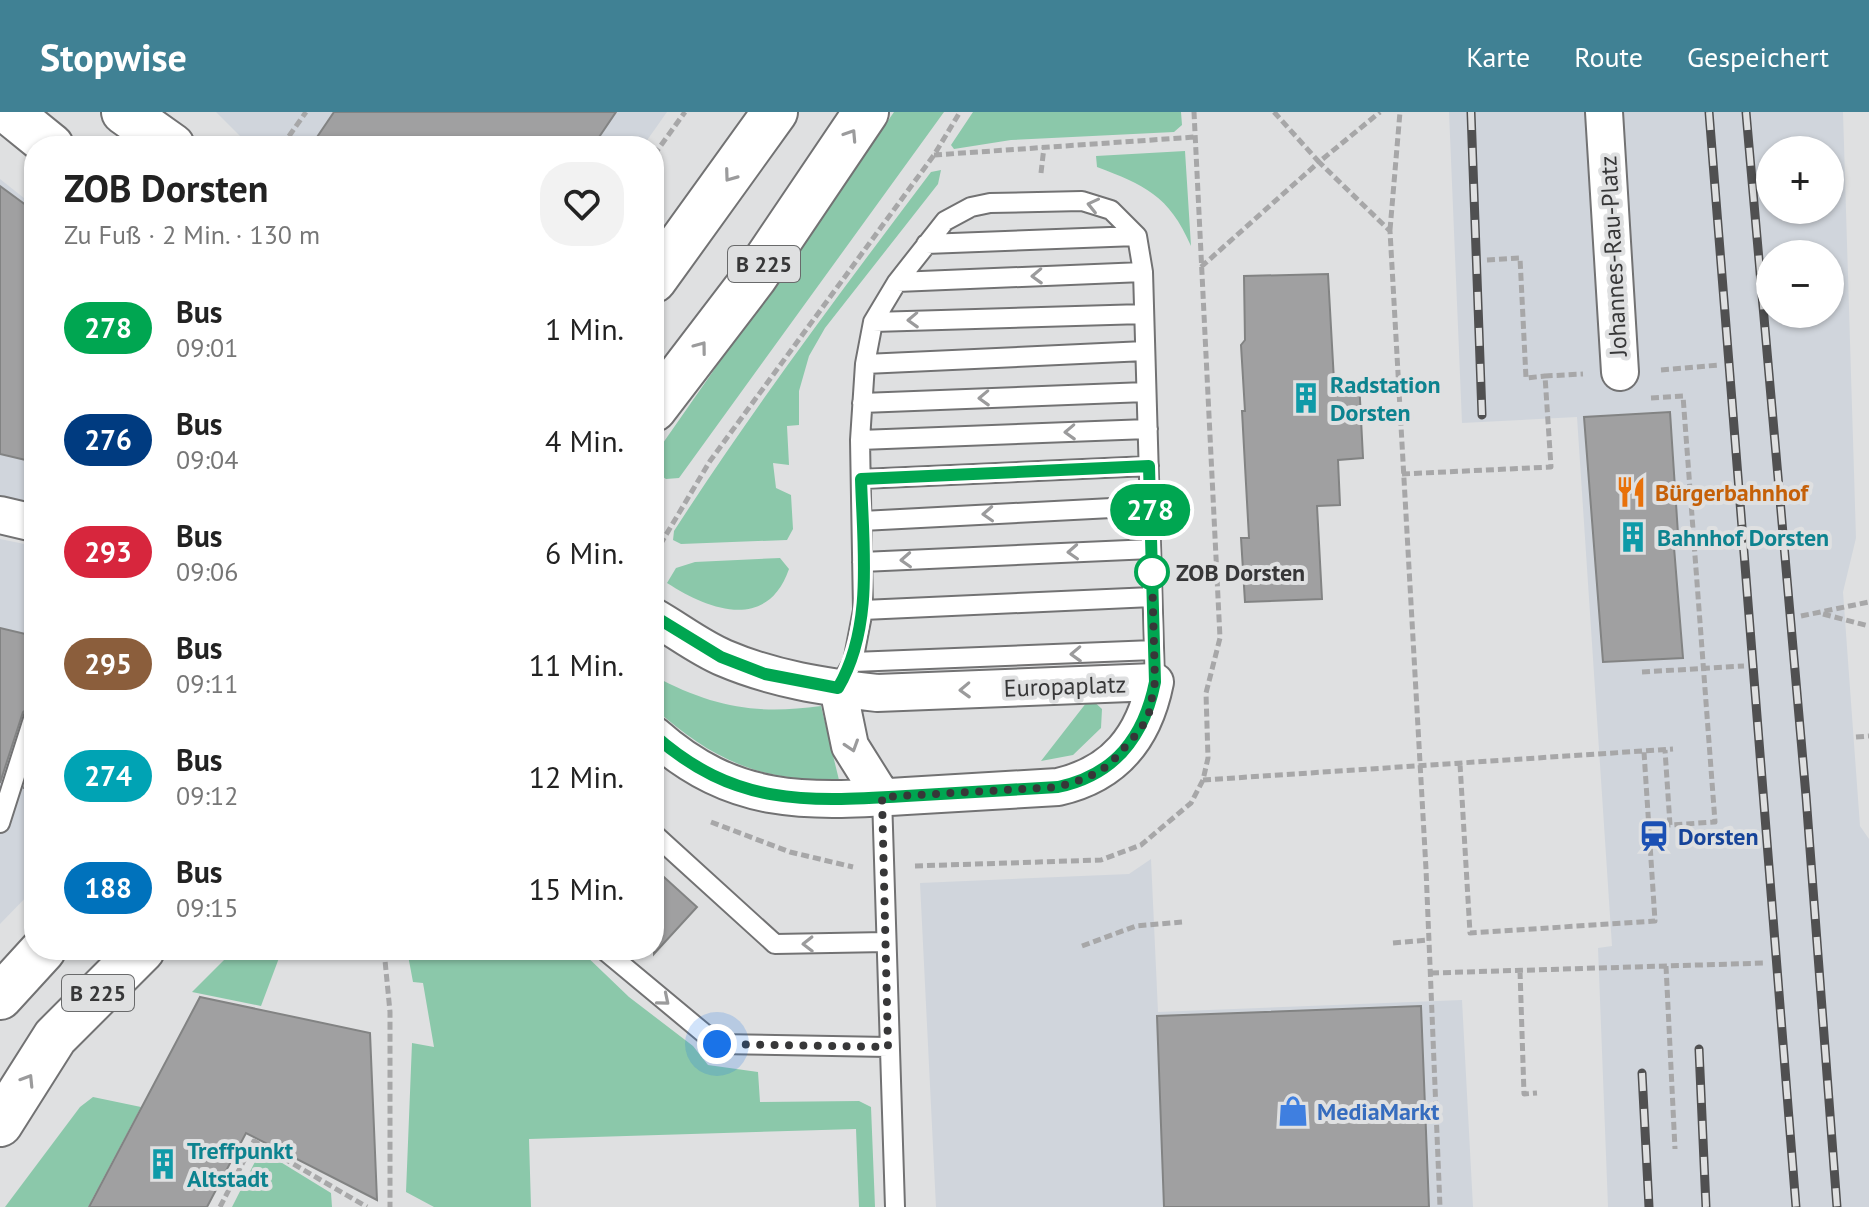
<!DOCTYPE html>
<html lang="de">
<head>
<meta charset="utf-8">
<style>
	:root { --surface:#fff; --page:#f2f2f2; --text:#222; --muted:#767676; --accent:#408194 }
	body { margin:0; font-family:"PT Sans",sans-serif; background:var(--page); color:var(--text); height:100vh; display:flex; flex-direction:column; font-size:30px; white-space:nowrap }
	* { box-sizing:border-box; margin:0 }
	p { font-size:26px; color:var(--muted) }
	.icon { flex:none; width:44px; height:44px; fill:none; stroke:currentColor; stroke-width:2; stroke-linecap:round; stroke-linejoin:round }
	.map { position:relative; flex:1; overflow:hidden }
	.side { position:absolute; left:24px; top:24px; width:640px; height:824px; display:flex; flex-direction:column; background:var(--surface); border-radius:32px; box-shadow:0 2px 6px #0004 }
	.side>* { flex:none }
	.badge { padding:0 16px; border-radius:26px; font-size:28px; line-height:52px }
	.fabs { position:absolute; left:1756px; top:24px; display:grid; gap:16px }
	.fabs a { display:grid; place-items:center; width:88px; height:88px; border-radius:50%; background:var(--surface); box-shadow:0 2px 6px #0004; font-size:40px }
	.you { position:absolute; width:40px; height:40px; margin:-20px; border:6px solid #fff; border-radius:50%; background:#1a73e8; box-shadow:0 0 0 12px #1a73e833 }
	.map>.badge { position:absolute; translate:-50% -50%; box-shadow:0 0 0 4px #fff }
	.round { display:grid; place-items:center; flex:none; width:84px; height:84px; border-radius:32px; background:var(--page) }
	.overview { display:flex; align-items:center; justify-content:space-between; height:136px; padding:0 40px }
	h1 { font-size:38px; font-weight:600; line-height:60px }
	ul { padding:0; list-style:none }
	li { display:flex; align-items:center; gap:24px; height:112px; padding:0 40px }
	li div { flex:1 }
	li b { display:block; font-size:30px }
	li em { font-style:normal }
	li .badge { min-width:88px; font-weight:700; text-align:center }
	header { display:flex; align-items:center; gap:48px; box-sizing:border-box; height:112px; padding:0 40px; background:var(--accent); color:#fff }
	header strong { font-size:38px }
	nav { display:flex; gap:44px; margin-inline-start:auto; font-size:28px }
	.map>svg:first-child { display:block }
	.built { fill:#d0d5dc; fill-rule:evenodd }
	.green { fill:#8bc8aa }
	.building { fill:#a0a0a1; stroke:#828383; stroke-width:2 }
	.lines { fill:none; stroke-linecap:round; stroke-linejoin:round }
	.service-casing { stroke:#727273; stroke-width:22 }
	.minor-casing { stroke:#727273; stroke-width:40 }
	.secondary-casing { stroke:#727273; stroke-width:48 }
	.primary-casing { stroke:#727273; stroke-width:48 }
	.path { stroke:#a7a7a8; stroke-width:5; stroke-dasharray:8 4; stroke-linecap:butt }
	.service { stroke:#fff; stroke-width:18 }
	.minor { stroke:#fff; stroke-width:36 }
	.secondary { stroke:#fff; stroke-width:44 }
	.primary { stroke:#fff; stroke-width:44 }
	.rail-casing { stroke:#505051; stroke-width:9 }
	.rail { stroke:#dfe0e1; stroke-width:6; stroke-dasharray:18; stroke-linecap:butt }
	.oneway { stroke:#9b9b9c }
	.line-casing { stroke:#fff; stroke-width:18 }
	.line { stroke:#00a651; stroke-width:12 }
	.walk { stroke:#373738; stroke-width:8; stroke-dasharray:0 14.4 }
	.stop-dot { fill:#fff; stroke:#00a651; stroke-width:4 }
	.labels { text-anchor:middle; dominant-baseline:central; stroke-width:8; stroke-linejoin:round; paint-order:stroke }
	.shield { fill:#dfe0e1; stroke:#696a6b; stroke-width:2 }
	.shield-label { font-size:22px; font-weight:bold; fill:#373738 }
	.street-label { font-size:24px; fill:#373738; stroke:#dfe0e1 }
	.culture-label { font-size:24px; font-weight:bold; fill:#0d838f; stroke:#dfe0e1; text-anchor:start }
	.food-label { font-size:24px; font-weight:bold; fill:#c56008; stroke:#dfe0e1; text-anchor:start }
	.stop-label { font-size:24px; font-weight:bold; fill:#373738; stroke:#dfe0e1; text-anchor:start }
	.transit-label { font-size:24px; font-weight:bold; fill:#164399; stroke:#dfe0e1; text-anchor:start }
	.shop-label { font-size:24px; font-weight:bold; fill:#366cbe; stroke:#dfe0e1; text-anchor:start }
</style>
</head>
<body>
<header>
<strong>Stopwise</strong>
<nav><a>Karte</a><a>Route</a><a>Gespeichert</a></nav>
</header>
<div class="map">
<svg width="1869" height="1095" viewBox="0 0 1869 1095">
	<rect width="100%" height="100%" fill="#dfe0e1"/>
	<!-- built -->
	<path class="built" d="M216 0H667L643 34H250Z
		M1449 0H1843L1856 426 1843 480 1860 714 1869 727V1095H1608L1598 836 1612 834 1577 305 1462 311ZM1770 38H1830V98H1770ZM1770 142H1830V202H1770Z
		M0 67 34 94V391L0 384Z
		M0 427 34 434V777L0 812Z
		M1151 747 1158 900 1462 888 1473 1095H936L920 771 1129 762Z"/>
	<!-- green -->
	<path class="green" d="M894 0H944L679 366 666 367 654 359 656 341Z
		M973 0H1181L1182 13 1174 20 1011 28 954 37 951 33Z
		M1185 39 1191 134C1169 83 1144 73 1097 55L1096 44Z
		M941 58 938 72 825 216 809 244 799 279V313L787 314 789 353 773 351 776 376 791 383 793 417 787 428 681 432 673 428 674 419C754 295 842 178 931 60Z
		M780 446 789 457C767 520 709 498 667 471L676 456 695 450Z
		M654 564C713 595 755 603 821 594L839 668C759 669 714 649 654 596Z
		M1090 586 1102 597 1101 616 1073 643 1041 649Z
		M234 838H282L261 894 192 880Z
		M407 838H580L629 885 693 934 708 953 758 960 760 990 859 989 871 995 875 1095H859L856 1017 529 1027 531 1095H434L406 1080 412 931 434 935 423 871 413 870Z
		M93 985 141 995 88 1095H5L80 995Z
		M261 1038 331 1081 332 1095H232Z"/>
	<!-- building -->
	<path class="building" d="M334 0H616L593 34H311Z
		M0 74 34 99V350L0 342Z
		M1328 162 1334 269 1359 268 1363 346 1338 348 1340 393 1317 394 1322 487 1245 490 1241 426H1249L1242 299H1245L1241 233 1245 228 1244 164Z
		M1670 300 1678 422 1673 423 1683 546 1603 550 1584 305Z
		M0 516 34 524V592L23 600 0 671Z
		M34 644V678L24 676Z
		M654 756 697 795 654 842Z
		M200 885 370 921 377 1088 246 1021 207 1095H89Z
		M1421 894 1429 1095H1164L1157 904Z"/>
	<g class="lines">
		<defs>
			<path id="service" d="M926 132 1137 124
				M897 170 1143 160
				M873 210 1144 202
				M865 252 1145 239
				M862 291 1146 280
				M860 328 1148 317
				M861 367 1149 354
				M862 409 1150 394
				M862 450 1151 437
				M863 498 1152 485
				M853 550 1154 538
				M838 576 853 550 863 498 860 328 865 252 873 210 897 170 945 109 971 95 990 91 1082 89 1111 98 1137 124 1143 160 1155 570
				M882 685 895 1095
				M0 711 34 604
				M654 722 775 832 886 830
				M604 838 717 932 888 935"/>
			<path id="minor" d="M1604 0 1620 260
				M0 403 34 411
				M654 505C677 518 700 536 724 546 773 567 825 575 877 581L1155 570C1144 625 1115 662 1058 675 1008 678 957 681 906 684 805 690 734 694 654 623
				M838 576 850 634 882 685"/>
			<path id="secondary" d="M9 0 51 34
				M124 0 172 34"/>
			<path id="primary" d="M654 168 775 0
				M654 297 754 166 866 0
				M0 885 43 838
				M0 1012 55 925 142 838"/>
		</defs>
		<!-- service casing -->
		<use href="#service" class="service-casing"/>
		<!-- minor casing -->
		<use href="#minor" class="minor-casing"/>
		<!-- secondary casing -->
		<use href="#secondary" class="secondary-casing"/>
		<!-- primary casing -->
		<use href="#primary" class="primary-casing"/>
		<!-- path -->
		<path class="path" d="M1274 0 1319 50 1380 0
			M282 34 306 0
			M654 43 685 0
			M934 43 1195 25
			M1041 61 1044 35
			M1390 118 1400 0
			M1487 148 1520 146 1526 266 1545 264
			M1201 155 1319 50 1390 119 1426 757 1440 1095
			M1661 258 1719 253
			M1651 286 1683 284 1715 710 1670 713 1665 638
			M1402 362 1551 355 1545 264 1583 262
			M654 443 710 349 934 43 960 0
			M1823 502 1869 514
			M1801 504 1869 490
			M1642 560 1744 554
			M1856 625 1869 624
			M1460 652 1470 821 1655 809 1644 640
			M1203 668 1673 637
			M711 710 790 740 853 755
			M915 754 1101 748 1141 733 1191 691 1203 668 1208 646 1206 581 1220 526 1194 0
			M1393 831 1429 828
			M1082 834 1136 814 1182 810
			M384 838 390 900V1095
			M1666 854 1675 1037
			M1520 859 1524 982 1537 981
			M1431 861 1766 851
			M220 1095 254 1029 367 1095"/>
		<!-- service -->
		<use href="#service" class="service"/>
		<!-- minor -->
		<use href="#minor" class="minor"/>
		<!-- secondary -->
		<use href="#secondary" class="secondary"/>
		<!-- primary -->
		<use href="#primary" class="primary"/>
		<defs>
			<path id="rail" d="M1471 0 1482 303
				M1709 0 1796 1095
				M1746 0 1806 684 1837 1095
				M1699 937 1706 1095
				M1642 961 1649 1095"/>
		</defs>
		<!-- rail casing -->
		<use href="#rail" class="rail-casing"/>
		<!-- rail -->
		<use href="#rail" class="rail"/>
	</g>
	<!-- one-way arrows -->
	<defs><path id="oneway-chevron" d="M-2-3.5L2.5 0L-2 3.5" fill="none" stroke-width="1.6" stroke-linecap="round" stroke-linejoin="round" transform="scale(2)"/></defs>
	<g class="oneway">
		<use href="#oneway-chevron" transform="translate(851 23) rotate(-57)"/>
		<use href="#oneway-chevron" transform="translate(730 64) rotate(126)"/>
		<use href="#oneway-chevron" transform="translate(1093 93) rotate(-167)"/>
		<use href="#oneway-chevron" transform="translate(1037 164) rotate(178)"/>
		<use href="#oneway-chevron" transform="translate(913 208) rotate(178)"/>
		<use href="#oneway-chevron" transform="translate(701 235) rotate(-53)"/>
		<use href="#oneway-chevron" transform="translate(984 286) rotate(178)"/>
		<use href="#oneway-chevron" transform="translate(1070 320) rotate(178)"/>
		<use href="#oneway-chevron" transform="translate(988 402) rotate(177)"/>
		<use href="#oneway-chevron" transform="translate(1073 440) rotate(177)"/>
		<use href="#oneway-chevron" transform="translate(906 448) rotate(177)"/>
		<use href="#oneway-chevron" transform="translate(1076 542) rotate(178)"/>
		<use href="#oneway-chevron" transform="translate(965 578) rotate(178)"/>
		<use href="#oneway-chevron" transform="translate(852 634) rotate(72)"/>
		<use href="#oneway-chevron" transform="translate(808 832) rotate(179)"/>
		<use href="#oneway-chevron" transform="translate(664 888) rotate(40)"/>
		<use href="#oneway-chevron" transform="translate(28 968) rotate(-58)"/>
	</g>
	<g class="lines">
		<defs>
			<path id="line" d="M654 504 721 545 765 562 838 576C874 515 863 436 861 367L1149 354 1155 570C1144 625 1115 663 1058 675 1008 678 957 681 906 684 805 690 734 694 654 623"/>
		</defs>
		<!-- line casing -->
		<use href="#line" class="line-casing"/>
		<!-- line -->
		<use href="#line" class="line"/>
		<!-- walk -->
		<path class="walk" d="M717 932 888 935 882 685 1058 675 1087 666 1109 653 1141 617 1149 601 1155 570 1152 460"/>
	</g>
	<!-- icons -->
	<defs>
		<symbol id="building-bare" viewBox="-9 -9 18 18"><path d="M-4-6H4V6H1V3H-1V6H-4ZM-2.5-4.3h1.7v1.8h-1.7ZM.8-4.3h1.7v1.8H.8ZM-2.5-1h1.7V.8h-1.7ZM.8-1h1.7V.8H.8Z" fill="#0f9aa8" stroke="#dfe0e1" stroke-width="2.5" paint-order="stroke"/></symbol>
		<symbol id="restaurant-bare" viewBox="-9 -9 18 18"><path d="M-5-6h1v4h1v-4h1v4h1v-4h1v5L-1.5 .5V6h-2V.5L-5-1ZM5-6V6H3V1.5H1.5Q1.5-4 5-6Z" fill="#e8710a" stroke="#dfe0e1" stroke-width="2.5" paint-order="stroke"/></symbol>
		<symbol id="station-bare" viewBox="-9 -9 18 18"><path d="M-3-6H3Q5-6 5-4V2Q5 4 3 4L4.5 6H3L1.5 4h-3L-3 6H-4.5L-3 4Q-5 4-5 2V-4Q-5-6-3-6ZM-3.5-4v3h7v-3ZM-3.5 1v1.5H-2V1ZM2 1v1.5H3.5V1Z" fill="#1a4fb4" stroke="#dfe0e1" stroke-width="2.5" paint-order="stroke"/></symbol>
		<symbol id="shop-bare" viewBox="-9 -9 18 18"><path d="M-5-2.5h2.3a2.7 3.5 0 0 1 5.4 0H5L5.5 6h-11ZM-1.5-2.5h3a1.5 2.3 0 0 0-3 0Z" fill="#3f7fe0" stroke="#dfe0e1" stroke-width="2.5" paint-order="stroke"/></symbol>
	</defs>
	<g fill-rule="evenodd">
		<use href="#building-bare" x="1284" y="264" width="44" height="44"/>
		<use href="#restaurant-bare" x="1609" y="358" width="44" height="44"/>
		<use href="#building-bare" x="1611" y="403" width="44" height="44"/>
		<use href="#station-bare" x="1632" y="702" width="44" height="44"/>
		<use href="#shop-bare" x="1271" y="977" width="44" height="44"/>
		<use href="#building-bare" x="141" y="1030" width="44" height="44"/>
	</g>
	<!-- markers -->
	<circle class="stop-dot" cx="1152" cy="460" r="16"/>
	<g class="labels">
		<!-- shield labels -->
		<g class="shield">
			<rect x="728" y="134" width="72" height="36" rx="6"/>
			<rect x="62" y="863" width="72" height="36" rx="6"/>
		</g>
		<g class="shield-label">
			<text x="764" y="152">B 225</text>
			<text x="98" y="881">B 225</text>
		</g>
		<!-- street labels -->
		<g class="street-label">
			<text transform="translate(1613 144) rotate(-93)">Johannes-Rau-Platz</text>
			<text transform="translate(1065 574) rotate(-2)">Europaplatz</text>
		</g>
		<!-- culture labels -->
		<g class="culture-label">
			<text x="1330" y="272">Radstation<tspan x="1330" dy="28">Dorsten</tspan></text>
			<text x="1657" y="425">Bahnhof Dorsten</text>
			<text x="187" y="1038">Treffpunkt<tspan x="187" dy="28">Altstadt</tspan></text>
		</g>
		<!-- food labels -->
		<g class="food-label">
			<text x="1655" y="380">Bürgerbahnhof</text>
		</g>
		<!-- stop labels -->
		<g class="stop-label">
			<text x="1176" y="460">ZOB Dorsten</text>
		</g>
		<!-- transit labels -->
		<g class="transit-label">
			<text x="1678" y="724">Dorsten</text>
		</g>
		<!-- shop labels -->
		<g class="shop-label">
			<text x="1317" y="999">MediaMarkt</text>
		</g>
	</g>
</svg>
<div class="fabs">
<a>+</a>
<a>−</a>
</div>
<div class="you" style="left:717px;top:932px"></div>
<b class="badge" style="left:1150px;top:398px;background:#00a651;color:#fff">278</b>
<section class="side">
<div class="overview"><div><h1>ZOB Dorsten</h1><p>Zu Fuß · 2 Min. · 130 m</p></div><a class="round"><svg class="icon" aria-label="heart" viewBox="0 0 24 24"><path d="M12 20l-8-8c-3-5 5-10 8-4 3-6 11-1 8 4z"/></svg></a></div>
<ul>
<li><span class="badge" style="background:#00a651;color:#fff">278</span><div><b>Bus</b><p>09:01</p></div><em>1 Min.</em></li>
<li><span class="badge" style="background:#003b80;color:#fff">276</span><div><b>Bus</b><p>09:04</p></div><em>4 Min.</em></li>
<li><span class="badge" style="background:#d7263d;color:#fff">293</span><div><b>Bus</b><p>09:06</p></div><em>6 Min.</em></li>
<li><span class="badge" style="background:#8b5e3c;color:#fff">295</span><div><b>Bus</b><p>09:11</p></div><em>11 Min.</em></li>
<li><span class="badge" style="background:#00a3b4;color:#fff">274</span><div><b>Bus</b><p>09:12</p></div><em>12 Min.</em></li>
<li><span class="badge" style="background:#0072bc;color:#fff">188</span><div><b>Bus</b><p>09:15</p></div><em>15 Min.</em></li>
</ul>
</section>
</div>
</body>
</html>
